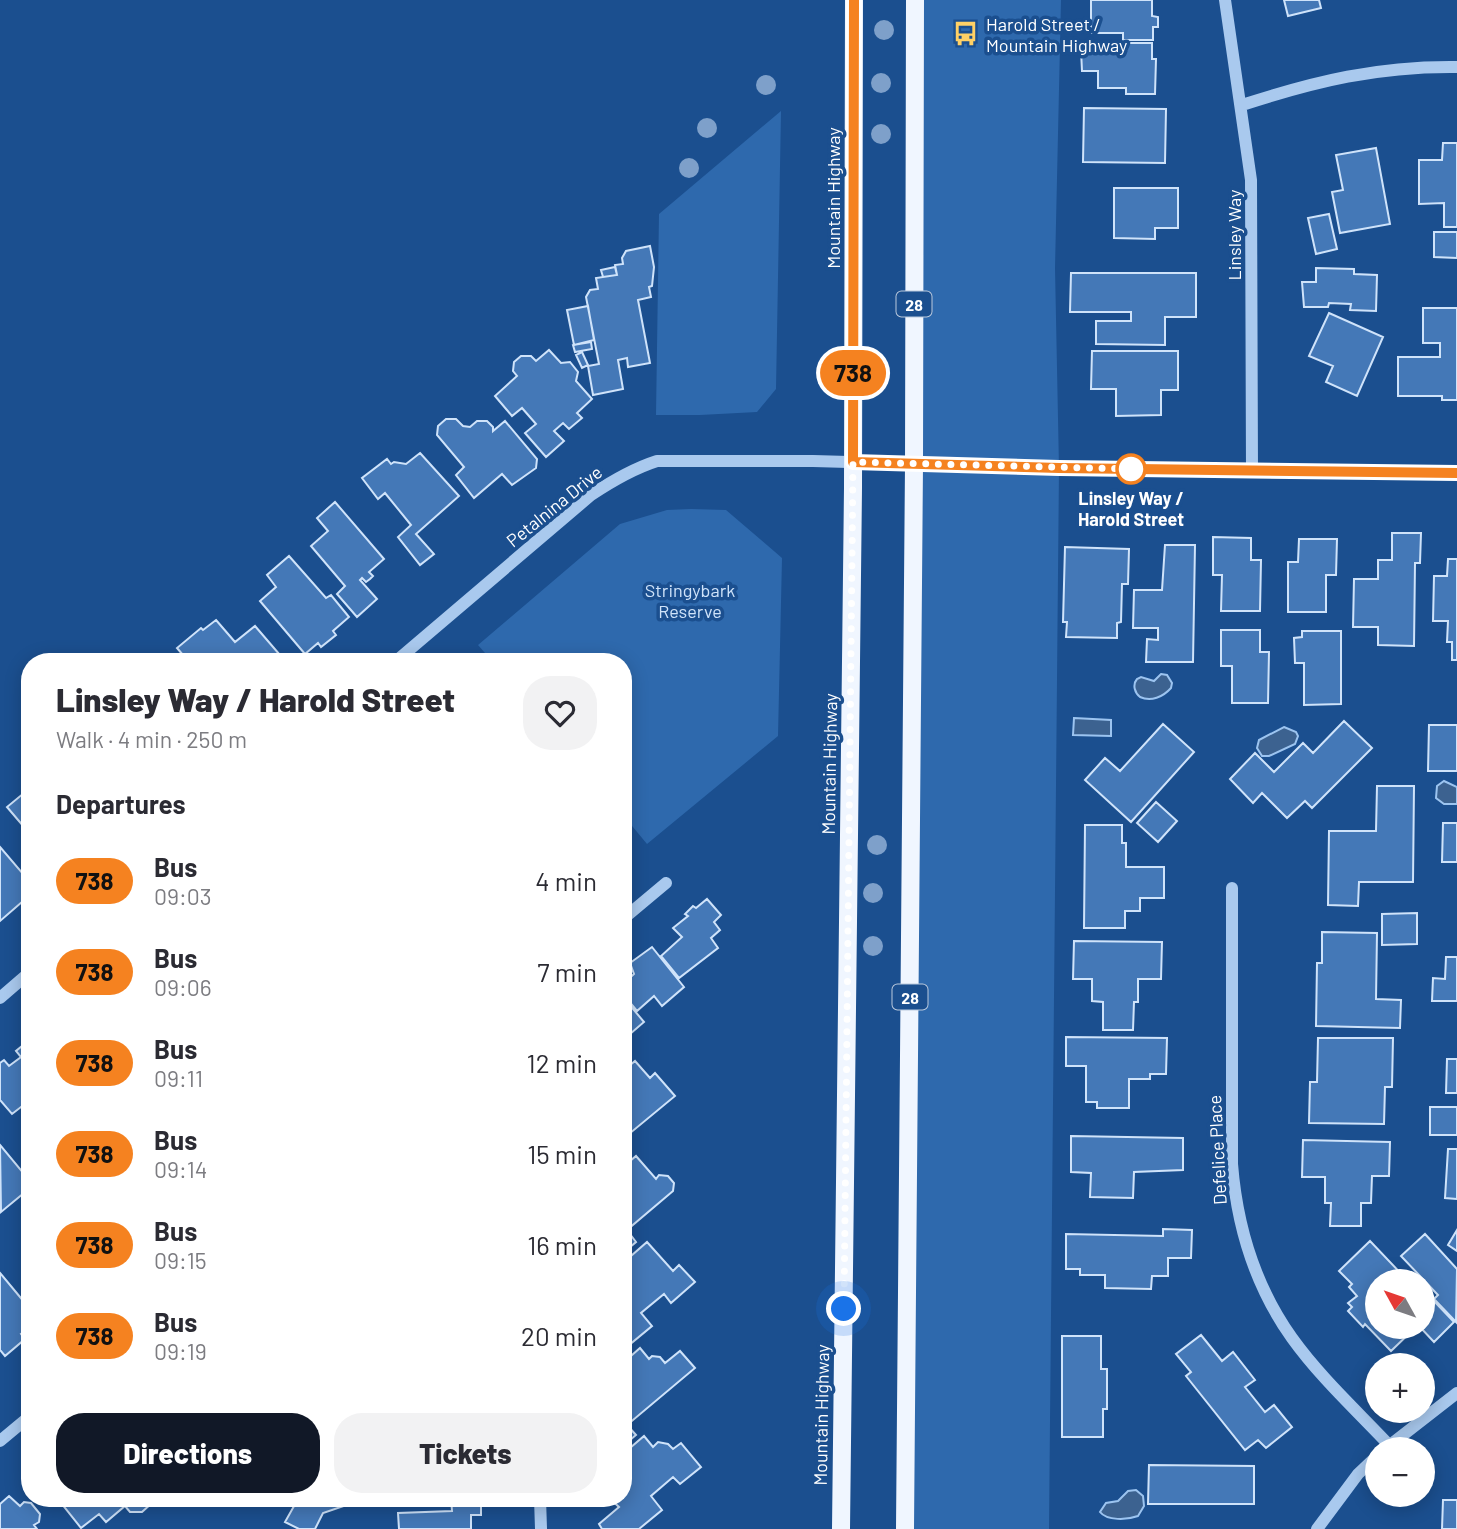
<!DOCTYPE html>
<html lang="en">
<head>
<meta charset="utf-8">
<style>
	:root { --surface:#fff; --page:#f2f2f3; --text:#2b2b33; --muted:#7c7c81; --accent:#111827 }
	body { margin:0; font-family:Barlow,sans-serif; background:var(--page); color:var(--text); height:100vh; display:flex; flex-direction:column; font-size:26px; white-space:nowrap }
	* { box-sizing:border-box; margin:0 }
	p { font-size:23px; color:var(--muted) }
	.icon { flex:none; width:38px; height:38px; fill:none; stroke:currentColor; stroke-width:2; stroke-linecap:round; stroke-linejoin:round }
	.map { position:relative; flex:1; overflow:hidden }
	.side { position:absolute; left:21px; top:653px; width:611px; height:854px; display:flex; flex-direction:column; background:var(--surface); border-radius:28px; box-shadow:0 4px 18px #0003 }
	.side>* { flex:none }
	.badge { padding:0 14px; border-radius:23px; font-size:24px; line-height:46px }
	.needle { width:46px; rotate:310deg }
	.controls { position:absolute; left:1365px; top:1269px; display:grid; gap:14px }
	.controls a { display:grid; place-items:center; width:70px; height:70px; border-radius:50%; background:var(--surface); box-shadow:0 4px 18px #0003; font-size:35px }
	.you { position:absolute; width:35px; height:35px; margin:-18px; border:5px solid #fff; border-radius:50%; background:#1a73e8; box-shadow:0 0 0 10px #1a73e833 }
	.map>.badge { position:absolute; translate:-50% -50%; box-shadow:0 0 0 4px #fff }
	h2 { padding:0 35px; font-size:26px; line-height:63px }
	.round { display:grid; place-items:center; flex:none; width:74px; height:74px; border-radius:28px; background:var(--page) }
	.head { display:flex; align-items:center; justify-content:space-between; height:119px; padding:0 35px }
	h1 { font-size:33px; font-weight:800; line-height:52px }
	.primary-button { display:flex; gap:14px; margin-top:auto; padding:14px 35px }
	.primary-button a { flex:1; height:80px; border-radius:28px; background:var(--accent); color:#fff; font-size:28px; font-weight:800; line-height:80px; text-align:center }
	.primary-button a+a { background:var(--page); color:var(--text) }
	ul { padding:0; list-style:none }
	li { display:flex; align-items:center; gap:21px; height:91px; padding:0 35px }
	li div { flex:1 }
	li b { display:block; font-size:26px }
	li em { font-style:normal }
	li .badge { min-width:77px; font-weight:700; text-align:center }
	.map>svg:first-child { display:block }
	.green { fill:#2e69ad }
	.water { fill:#3c6290; stroke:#9cc4f0; stroke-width:2 }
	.building { fill:#4478b7; stroke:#cfe3fa; stroke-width:2 }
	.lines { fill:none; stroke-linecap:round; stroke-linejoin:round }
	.minor { stroke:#a9c9ee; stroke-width:12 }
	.major { stroke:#f0f6ff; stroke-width:18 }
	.tree { fill:#7ea0ca }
	.line-casing { stroke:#fff; stroke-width:16 }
	.line { stroke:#f58220; stroke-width:10 }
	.walk { stroke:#fff; stroke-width:7; stroke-dasharray:0 12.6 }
	.stop-dot { fill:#fff; stroke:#f58220; stroke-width:3.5 }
	.labels { text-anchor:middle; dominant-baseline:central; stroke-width:7; stroke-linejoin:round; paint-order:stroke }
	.shield { fill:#1b4f8f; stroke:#bbcadd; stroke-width:2 }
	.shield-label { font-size:16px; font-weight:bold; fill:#fff }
	.poi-label { font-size:18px; fill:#fff; stroke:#1b4f8f; text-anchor:start }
	.street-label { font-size:18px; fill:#fff; stroke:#1b4f8f }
	.stop-label { font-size:18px; font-weight:bold; fill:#fff; stroke:#1b4f8f }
	.park-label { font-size:18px; fill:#cfe3fa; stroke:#1b4f8f }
</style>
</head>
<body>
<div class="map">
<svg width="1457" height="1529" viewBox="0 0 1457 1529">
	<rect width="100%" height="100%" fill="#1b4f8f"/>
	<!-- green -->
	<path class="green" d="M915 0H1061L1055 268 1059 468 1049 1529H905Z
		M781 111 776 389 757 412 700 415H656L659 214Z
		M691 509 726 510 782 558 778 736 647 844 623 815V662L492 661 478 645 620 524 667 510Z"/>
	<!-- water -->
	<path class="water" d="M1161 674 1167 675 1172 683 1171 688C1163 697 1151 702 1140 697 1135 693 1132 685 1137 679L1141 677 1154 681Z
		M1074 718 1111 720V736L1073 735Z
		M1284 727 1296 732 1298 736 1295 744 1269 756H1262L1257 748 1259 740Z
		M1444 781 1457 787V804H1444L1436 798 1437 786Z
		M1136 1490 1143 1496 1144 1506 1138 1516C1127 1520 1107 1521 1100 1512L1106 1503 1118 1501 1128 1491Z"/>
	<!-- building -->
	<path class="building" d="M1091 0H1152V16L1158 17V27H1153V40H1123V33H1091Z
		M1284 0H1319L1321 8 1288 16Z
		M1099 43H1122V50H1127L1128 43H1152V59H1156L1155 94H1126V88H1098V71H1082L1081 50H1098Z
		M1084 108 1166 109 1165 163 1083 162Z
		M1443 143H1457V227H1444V203L1419 204V160H1442Z
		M1376 148 1390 224 1340 233 1332 192 1343 190 1336 155Z
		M1114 188H1178V228H1155V239L1114 238Z
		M1329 214 1337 249 1316 254 1308 218Z
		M1434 232H1457V258L1434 257Z
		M650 246 654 267 652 286 649 287 651 297 638 300 650 363 628 367 627 358 618 360 623 389 593 395 588 366 599 364 586 297 590 290 598 289 596 278 617 275 615 265 623 264 622 258 626 251Z
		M615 267 617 275 603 277 601 270Z
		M1316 268 1354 269V274L1377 275 1376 311 1350 310 1351 304 1329 303 1328 307H1304L1302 282H1316Z
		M1071 273H1196V317H1165V345L1096 344V321H1131V312H1070Z
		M588 306 594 340 574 345 567 310Z
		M1423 308H1457V400H1442V396H1398V357H1440V343H1423Z
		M1329 313 1383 337 1357 396 1326 382 1333 366 1309 356Z
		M591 342 592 349 575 352 573 345Z
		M549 350 561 363 570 362 578 372 576 381 592 399 577 413 582 418 569 429 563 423 554 431 564 441 546 457 525 433 536 424 522 408 512 416 495 396 517 376 513 371 514 362 521 356H531L536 361Z
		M1092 351H1178V390H1161V415L1116 416V389H1091Z
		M582 352 588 365 582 368 576 355Z
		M446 419H456L463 426 470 427 477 421H487L493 427V431L505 421 537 459 536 468 512 485 502 474 474 498 456 475 464 467 437 435 438 426Z
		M420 453 459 496 416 534 434 554 420 565 398 537 411 525 385 493 378 499 362 478 387 459 391 464 394 462 406 464Z
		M335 502 384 559 369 572 373 576 370 579 366 582 362 578 360 580 377 599 357 617 337 594 345 586 311 546 328 531 317 518Z
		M1392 533H1421L1420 563H1415L1414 646 1378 645V627H1353L1354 579H1378V560H1392Z
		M1213 537 1251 538V560H1261L1260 611H1221L1222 575H1213Z
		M1299 539H1337L1336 575H1326V612H1288V562H1298Z
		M1165 545H1195L1193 662H1146L1147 639 1158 640V628H1133L1134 590H1162Z
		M1065 547 1129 549 1128 584H1122L1121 622 1117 623V638L1066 637 1067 622H1063Z
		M289 556 326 598 331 595 349 617 333 631 336 635 321 647 318 643 305 654 260 601 276 587 267 575Z
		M1448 559H1457V660H1452V642H1447L1448 621H1433L1434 576H1447Z
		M216 620 235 642 255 626 286 662H189L177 648 201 628 203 630Z
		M1221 630H1260V652H1269L1268 703H1232V666H1221Z
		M1302 631H1341V704L1304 705V663H1295L1294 638 1302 637Z
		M1344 721 1372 748 1312 808 1305 801 1287 818 1262 793 1253 803 1230 779 1255 753 1274 772 1303 743 1313 753Z
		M1163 724 1194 752 1131 822 1085 780 1105 758 1120 771Z
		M1429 725H1457V771H1428Z
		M1377 786H1414L1413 882H1359L1358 906 1328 905 1329 831H1376Z
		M30 788V834L7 807Z
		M1156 802 1177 821 1158 842 1137 823Z
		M1443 823H1457V862H1442Z
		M1085 825H1122V843H1126V867H1164V898H1140V911H1125V928H1084Z
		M0 847 30 882V895L0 921Z
		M707 899 721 915 714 922 720 930 711 938 718 948 679 978 661 956 682 937 673 928 688 916 685 914 693 906 696 908Z
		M1417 913V944L1382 945V914Z
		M1322 932 1377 933 1376 999 1401 1000 1400 1028 1316 1026 1317 963H1322Z
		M1074 941 1162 942 1161 979H1138V1002H1134L1133 1030H1103V1002L1092 1001V979H1073Z
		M652 947 684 987 662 1006 654 996 637 1011 623 994V984L634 974 630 963Z
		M1446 957H1457V1001H1432L1433 978 1445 979Z
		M623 997 644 1022 623 1040Z
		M1066 1037 1167 1038 1166 1074H1150V1079H1129V1108H1097V1102H1086V1066H1066Z
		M1318 1038H1393L1392 1087H1385L1384 1124 1309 1123 1310 1082H1317Z
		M28 1041 30 1043V1100L12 1114 0 1100V1063L4 1060 9 1066 21 1057 16 1051Z
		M1447 1059H1457V1093H1446Z
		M635 1061 650 1078 655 1073 675 1096 623 1139V1071Z
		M1430 1107H1457V1135H1430Z
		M1071 1136 1183 1138V1170L1134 1172 1133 1198 1090 1197 1091 1173 1071 1172Z
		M1303 1140 1390 1142 1389 1176H1372L1371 1203H1361V1226H1330L1331 1203H1325V1177H1302Z
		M0 1145 30 1181V1188L1 1212Z
		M1448 1149H1457V1199L1445 1198Z
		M636 1156 656 1179 659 1175 668 1176 674 1183 673 1191 627 1230 636 1242 623 1253V1167Z
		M1163 1229 1192 1230 1191 1258H1168V1276H1152L1151 1289 1105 1288V1275H1080V1269H1066V1234L1163 1236Z
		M1457 1230V1251L1448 1245Z
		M1425 1234 1457 1269 1456 1322 1434 1299 1438 1295 1401 1256Z
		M1370 1241 1408 1281H1377V1326H1417L1391 1351 1365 1324 1363 1327 1348 1311 1352 1307 1348 1303 1357 1296 1349 1287 1352 1284 1339 1271Z
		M647 1242 673 1271 679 1265 695 1282 671 1303 664 1294 641 1313 652 1326 623 1350V1311L628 1306 623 1301V1263Z
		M0 1273 25 1303 30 1299V1327L21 1334 25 1339 5 1356 0 1350Z
		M1423 1296 1430 1303 1433 1300 1454 1322 1434 1342 1419 1326H1423Z
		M1201 1335 1222 1361 1233 1352 1255 1380 1245 1387 1265 1412 1274 1405 1292 1427 1266 1448 1258 1440 1245 1450 1186 1376 1191 1372 1176 1354Z
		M1062 1336H1101V1369H1107V1409H1103V1437H1062Z
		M640 1348 649 1359 652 1356 660 1357 665 1363 680 1351 695 1368 627 1425 636 1435 623 1446V1363Z
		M644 1436 653 1447 658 1442 668 1444 673 1449 681 1443 701 1467 680 1484 673 1477 651 1496 662 1510 639 1529H602L599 1524 619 1507 609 1498H623V1454Z
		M1149 1465 1254 1466V1504H1148Z
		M9 1496 20 1506 24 1502 31 1503 40 1514 39 1522 34 1525 37 1529H0V1504Z
		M60 1498H152V1503L142 1512H130L125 1506 106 1522 99 1514 81 1528 58 1499Z
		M367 1498 323 1513 315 1529H299L285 1522 298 1499Z
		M451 1498H481V1515H471V1529H399L398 1513 452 1511Z
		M1443 1500H1457V1529H1442Z"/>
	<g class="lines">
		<!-- minor -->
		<path class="minor" d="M1225 0 1251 180 1252 471
			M1242 105C1316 81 1378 66 1457 67
			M131 661V662
			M395 662 591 495C612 481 632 469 657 461H813L1059 468 1457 473
			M1232 888V1164C1237 1227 1255 1286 1292 1338 1320 1377 1356 1410 1389 1445
			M623 919 666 883
			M0 998 30 972
			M0 1441 30 1416
			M1385 1449 1457 1393
			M540 1498 541 1529
			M1317 1529 1358 1474 1377 1456"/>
		<!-- major -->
		<path class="major" d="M841 1529 853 488 854 0
			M905 1529 914 465 915 0"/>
	</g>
	<!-- trees -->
	<g class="tree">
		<circle cx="884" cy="30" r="10"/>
		<circle cx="881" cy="83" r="10"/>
		<circle cx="766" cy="85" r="10"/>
		<circle cx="707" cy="128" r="10"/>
		<circle cx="881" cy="134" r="10"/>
		<circle cx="689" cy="168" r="10"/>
		<circle cx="877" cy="845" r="10"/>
		<circle cx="873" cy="893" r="10"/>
		<circle cx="873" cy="946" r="10"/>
	</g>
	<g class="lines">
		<defs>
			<path id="line" d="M854 0 853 462 1059 468 1457 473"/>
		</defs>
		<!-- line casing -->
		<use href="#line" class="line-casing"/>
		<!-- line -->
		<use href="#line" class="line"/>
		<!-- walk -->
		<path class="walk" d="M844 1309 853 462 1131 469"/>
	</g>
	<!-- icons -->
	<defs>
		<symbol id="bus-bare" viewBox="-9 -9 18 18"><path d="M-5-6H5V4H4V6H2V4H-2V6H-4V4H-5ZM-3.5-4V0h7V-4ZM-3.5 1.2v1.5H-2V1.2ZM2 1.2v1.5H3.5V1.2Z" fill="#ffd166" stroke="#1b4f8f" stroke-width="2.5" paint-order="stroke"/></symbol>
	</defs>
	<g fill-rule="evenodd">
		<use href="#bus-bare" x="948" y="16" width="35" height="35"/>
	</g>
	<!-- markers -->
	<circle class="stop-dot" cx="1131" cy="469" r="14"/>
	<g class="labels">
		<!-- shield labels -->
		<g class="shield">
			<rect x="896.5" y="291.5" width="35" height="25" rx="5"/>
			<rect x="892.5" y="984.5" width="35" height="25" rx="5"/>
		</g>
		<g class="shield-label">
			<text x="914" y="304">28</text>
			<text x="910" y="997">28</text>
		</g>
		<!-- poi labels -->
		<g class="poi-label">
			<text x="986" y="24">Harold Street /<tspan x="986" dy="21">Mountain Highway</tspan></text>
		</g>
		<!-- street labels -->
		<g class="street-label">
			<text transform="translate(833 198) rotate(-90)">Mountain Highway</text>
			<text transform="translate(1234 235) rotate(-90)">Linsley Way</text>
			<text transform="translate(554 506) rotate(-39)">Petalnina Drive</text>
			<text transform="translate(829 764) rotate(-89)">Mountain Highway</text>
			<text transform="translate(1217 1150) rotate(-93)">Defelice Place</text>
			<text transform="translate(821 1415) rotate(-89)">Mountain Highway</text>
		</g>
		<!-- stop labels -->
		<g class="stop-label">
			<text x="1131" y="498">Linsley Way /<tspan x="1131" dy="21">Harold Street</tspan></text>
		</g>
		<!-- park labels -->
		<g class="park-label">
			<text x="690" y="590">Stringybark<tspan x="690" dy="21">Reserve</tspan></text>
		</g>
	</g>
</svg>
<div class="controls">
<a><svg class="needle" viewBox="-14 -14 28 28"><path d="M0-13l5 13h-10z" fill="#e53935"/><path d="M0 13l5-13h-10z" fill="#7c7c81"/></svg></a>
<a>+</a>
<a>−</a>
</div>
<div class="you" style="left:844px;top:1309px"></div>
<b class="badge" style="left:853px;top:373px;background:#f58220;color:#111">738</b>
<section class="side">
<div class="head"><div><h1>Linsley Way / Harold Street</h1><p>Walk · 4 min · 250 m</p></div><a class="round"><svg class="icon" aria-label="heart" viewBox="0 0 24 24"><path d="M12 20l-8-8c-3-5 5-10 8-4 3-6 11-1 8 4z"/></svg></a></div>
<h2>Departures</h2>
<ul>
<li><span class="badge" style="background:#f58220;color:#111">738</span><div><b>Bus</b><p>09:03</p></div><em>4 min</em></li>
<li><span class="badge" style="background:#f58220;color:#111">738</span><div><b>Bus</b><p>09:06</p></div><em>7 min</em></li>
<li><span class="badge" style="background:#f58220;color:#111">738</span><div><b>Bus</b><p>09:11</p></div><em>12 min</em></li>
<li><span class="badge" style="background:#f58220;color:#111">738</span><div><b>Bus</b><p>09:14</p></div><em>15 min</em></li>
<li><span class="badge" style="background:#f58220;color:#111">738</span><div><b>Bus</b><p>09:15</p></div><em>16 min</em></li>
<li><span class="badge" style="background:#f58220;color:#111">738</span><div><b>Bus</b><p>09:19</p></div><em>20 min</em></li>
</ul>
<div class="primary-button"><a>Directions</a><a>Tickets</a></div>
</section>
</div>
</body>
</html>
